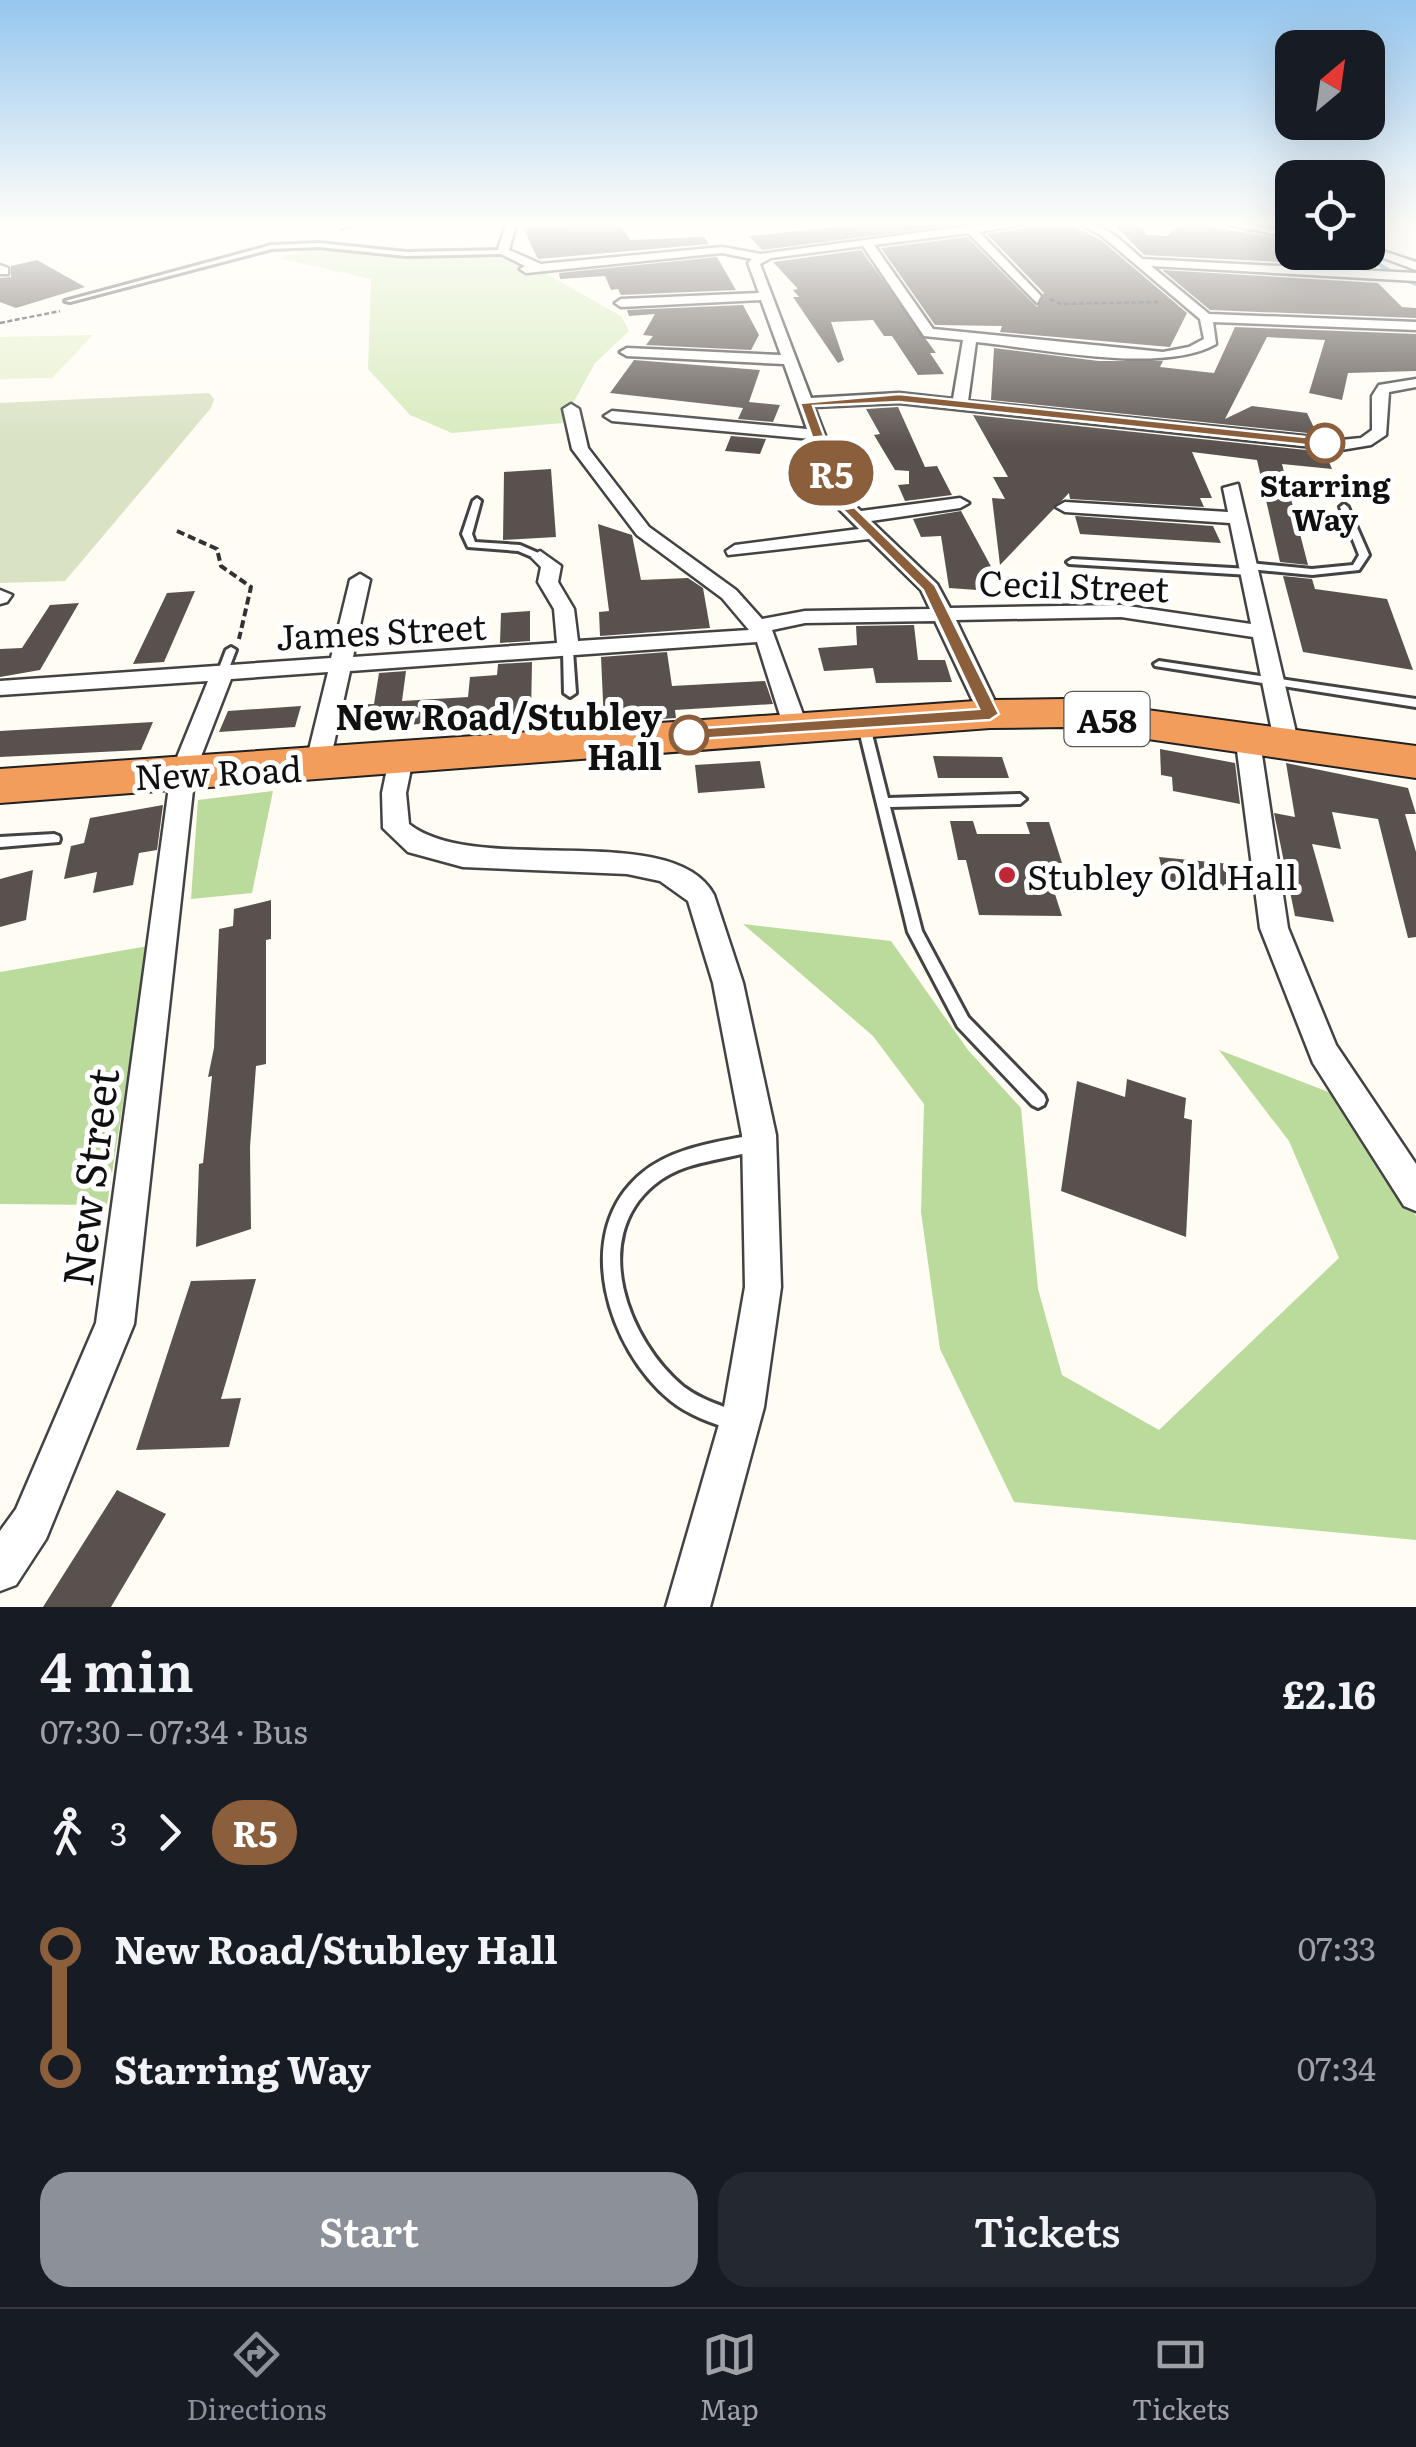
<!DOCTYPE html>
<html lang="en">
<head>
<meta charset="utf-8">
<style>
	:root { --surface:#171b24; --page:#242831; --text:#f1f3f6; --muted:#9ea1a6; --line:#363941; --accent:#8c9099 }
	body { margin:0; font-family:Literata,serif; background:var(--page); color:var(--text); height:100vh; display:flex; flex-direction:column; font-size:38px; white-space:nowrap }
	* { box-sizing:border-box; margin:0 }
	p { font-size:32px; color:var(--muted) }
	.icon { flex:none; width:55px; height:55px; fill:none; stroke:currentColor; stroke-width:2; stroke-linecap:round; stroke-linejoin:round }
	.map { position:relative; height:1607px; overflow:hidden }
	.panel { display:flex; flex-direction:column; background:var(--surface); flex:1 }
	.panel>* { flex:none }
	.badge { padding:0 20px; border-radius:32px; font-size:35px; line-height:65px }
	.needle { width:65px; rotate:29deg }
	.controls { position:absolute; left:1275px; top:30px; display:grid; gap:20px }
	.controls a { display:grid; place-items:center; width:110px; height:110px; border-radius:20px; background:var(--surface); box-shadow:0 10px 40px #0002; font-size:50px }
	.map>.badge { position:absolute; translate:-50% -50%; box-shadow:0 0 0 5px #fff }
	.legs { display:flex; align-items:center; gap:15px; height:110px; padding:0 40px; font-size:32px }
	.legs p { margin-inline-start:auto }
	.summary { display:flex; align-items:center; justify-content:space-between; height:170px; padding:0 40px }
	h1 { font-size:55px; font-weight:600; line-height:75px }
	.primary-button { display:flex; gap:20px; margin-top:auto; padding:20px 40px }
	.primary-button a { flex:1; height:115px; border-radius:30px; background:var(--accent); color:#fff; font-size:40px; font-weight:600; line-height:115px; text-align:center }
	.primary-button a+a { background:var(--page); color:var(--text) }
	ul { padding:0 40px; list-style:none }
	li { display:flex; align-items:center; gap:35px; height:120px; font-size:38px }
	li i { display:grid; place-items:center; width:15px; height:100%; margin:0 12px; background:currentColor }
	li i::after { content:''; width:25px; height:25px; margin:-12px; border:8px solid; border-radius:50%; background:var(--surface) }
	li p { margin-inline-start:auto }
	li:first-child i { background:linear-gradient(#0000 50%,currentColor 0) }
	li:last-child i { background:linear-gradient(currentColor 50%,#0000 0) }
	.tabs { display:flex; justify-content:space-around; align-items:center; height:140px; border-top:2px solid var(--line); background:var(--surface); font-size:28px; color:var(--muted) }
	.tabs a { display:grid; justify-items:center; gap:5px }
	.tabs .active { color:var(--accent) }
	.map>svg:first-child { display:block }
	.green { fill:#d6eabc }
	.forest { fill:#badb9c }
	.cemetery { fill:#d9e2c3 }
	.pitch { fill:#e6f1ce }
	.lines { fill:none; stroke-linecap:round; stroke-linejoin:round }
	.stream { stroke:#3f9acd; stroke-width:4 }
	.building { fill:#59514d }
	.lane-casing { stroke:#434343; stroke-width:6 }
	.street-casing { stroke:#434343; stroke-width:5 }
	.highway-casing { stroke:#212121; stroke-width:4 }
	.path-far1 { stroke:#323232; stroke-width:2.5; stroke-dasharray:5 2.5; stroke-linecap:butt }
	.path { stroke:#323232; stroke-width:4; stroke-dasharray:8 4; stroke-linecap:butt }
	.lane { fill:#fff; fill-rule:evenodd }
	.street { fill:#fff; fill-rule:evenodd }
	.highway { fill:#f39d5d; fill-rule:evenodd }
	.line-1 { fill:#8b5e3c; stroke:#fff; stroke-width:2.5 }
	.stop-1-dot { fill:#fff; stroke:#8b5e3c; stroke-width:5 }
	.poi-dot { fill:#c12734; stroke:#fff; stroke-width:4 }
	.labels { text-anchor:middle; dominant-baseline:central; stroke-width:10; stroke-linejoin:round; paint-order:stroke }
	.far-stop-label { font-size:30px; font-weight:bold; fill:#101010; stroke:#fff }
	.shield { fill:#fff; stroke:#585858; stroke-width:2.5 }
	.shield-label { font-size:32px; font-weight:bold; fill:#101010 }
	.street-label { font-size:35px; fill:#101010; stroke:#fff }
	.stop-label { font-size:35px; font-weight:bold; fill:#101010; stroke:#fff; text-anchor:end }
	.poi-label { font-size:35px; fill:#101010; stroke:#fff; text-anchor:start }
	.near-street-label { font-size:42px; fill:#101010; stroke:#fff }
</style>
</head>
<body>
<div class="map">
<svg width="1416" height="1607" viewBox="0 0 1416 1607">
	<rect width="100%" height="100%" fill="#fffcf4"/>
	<!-- green -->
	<path class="green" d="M328 244 384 256 518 258 621 316 629 331 595 363 562 423 452 433 410 415 368 369 371 279 279 258Z"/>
	<!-- forest -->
	<path class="forest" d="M273 791 252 893 191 899 198 800Z
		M743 924 891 941 968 1050 1021 1108 1038 1289 1062 1375 1159 1430 1339 1258 1289 1141 1219 1050 1339 1096 1416 1216V1540L1014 1502 940 1349 921 1212 924 1104 873 1036Z
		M148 946 107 1205 0 1204V972Z"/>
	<!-- cemetery -->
	<path class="cemetery" d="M209 393 214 399 211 408 65 581 0 583V403Z"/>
	<!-- pitch -->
	<path class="pitch" d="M93 335 52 378 0 379V337Z"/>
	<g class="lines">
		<!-- stream -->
		<path class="stream" d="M1271 222 1292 226
			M1359 252 1393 273
			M1405 279 1416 284"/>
	</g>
	<!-- building -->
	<path class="building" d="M618 222 630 240 704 237 709 244 538 259 523 228Z
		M883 222H978L762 250 749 236Z
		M1112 222H1139L1147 235 1167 236 1182 222H1210L1206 226 1290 240 1286 253 1355 260 1361 266 1144 255Z
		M1074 226 1101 240 1187 313 1170 347 1000 332 1002 326 935 325 881 248 967 237 1037 307 1044 293 987 234 1031 227Z
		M861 250 936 353H930L944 374 918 375 892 336H884L873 320 831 322 844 360 838 363 793 297H799L793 290 798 289 773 262Z
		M717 257 736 290 621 295 618 289 611 290 605 276 560 279 559 273Z
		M37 260 85 287 16 308 0 302V278L11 277V266Z
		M1162 270 1378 283 1402 307 1416 308V318L1210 310Z
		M743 305 759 335 751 350 646 345 653 336 643 335 655 314 629 316 627 310Z
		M1235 327 1416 334V371L1348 373 1342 400 1309 393 1325 340 1267 337 1225 419 1252 406 1307 413 1317 434 991 400 994 348 1099 361H1163L1160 367 1214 373Z
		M634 360 760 370 749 402 780 405 773 422 738 419 743 408 610 393Z
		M898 407 925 467 937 466 952 495 905 501 898 485 909 484V471L895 470 874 435 880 434 866 409Z
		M973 415 1325 452 1332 469 1282 464 1308 565 1280 562 1257 460 1192 452 1212 498H1200L1204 507 1070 499 1069 493 1000 565 992 498 1005 499 993 477H1008Z
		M731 436 766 439 760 454 725 451Z
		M551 469 556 537 503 540 504 472Z
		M961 511 994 572 977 590 949 588 941 536 921 537 913 519Z
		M1075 516 1213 526 1221 543 1080 534Z
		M598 524 632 535 641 580 688 578 703 588 710 628 600 636 599 612 609 611Z
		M1283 576 1312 579 1315 589 1387 599 1413 670 1303 652Z
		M195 591 164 662 133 664 167 593Z
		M79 603 40 670 0 677V649L22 648 50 605Z
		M530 611V641L500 643 501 613Z
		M914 625 918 660H945L952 682 876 683 873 668 824 671 818 648 857 645 856 626Z
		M667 652 672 686 765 681 773 704 675 710 676 718 604 723 601 657Z
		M532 662 531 717 342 729 348 705 374 704 379 673 406 671 402 701 468 697 470 677 497 675 498 664Z
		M301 706 295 727 219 732 228 711Z
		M153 722 141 750 0 757V731Z
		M1160 749 1235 763 1240 804 1173 791 1172 777 1161 775Z
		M933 756 1002 757 1009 778H938Z
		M760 761 765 788 698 793 695 765Z
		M1286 763 1408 788 1416 814H1405L1416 852V937L1408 938 1378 819 1332 812 1341 849 1312 844 1334 922 1295 916 1274 813 1295 817Z
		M163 805 157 850 139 853 133 885 93 893 97 872 64 879 71 846 84 843 90 818Z
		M950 821H973L977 834H1030L1026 822H1049L1062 863H1045L1062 916 979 915 966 860H958Z
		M1159 857 1240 865 1248 889 1165 881Z
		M33 870 26 920 0 927V879Z
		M271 900V939L266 940V1064L256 1066 250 1147 251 1229 196 1247 199 1164 203 1163 212 1076 208 1077 214 1048 219 929 233 926 234 909Z
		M1127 1079 1186 1098 1184 1118 1192 1120 1186 1237 1061 1191 1077 1081 1125 1097Z
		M256 1279 221 1399 241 1398 229 1447 136 1450 191 1281Z
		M117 1490 166 1514 111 1607H43Z"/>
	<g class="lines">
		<defs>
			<path id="lane" d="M1250 225 1279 231 1282 233 1279 235 1248 228Z
				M319 243 406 252 503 250 506 252 503 254 406 256 319 247 272 249 70 302 65 301 272 245Z
				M477 498 481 501 472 534 475 542 520 545 543 555V559H537L518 551 468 547 462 534 473 501Z
				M1344 504 1348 507 1369 555 1359 570 1312 575 1249 569 1244 566 1249 563 1312 569 1353 565 1359 555 1340 507Z
				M1072 559 1250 569 1255 572 1250 575 1069 564 1067 562Z
				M231 647 236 650 228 671 223 674 219 673 218 671 226 650Z
				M568 648 573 651 576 693 570 697 564 693 563 651Z
				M1159 661 1416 699V707L1155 666 1154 664Z
				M863 718 869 722 888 798 1020 794 1026 799 1020 804 890 807 922 931 968 1017 1044 1095 1046 1100 1044 1105 1038 1108 1032 1105 958 1027 908 932 857 722Z
				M54 834 59 836 60 839 59 842 0 847V837Z
				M757 1134 763 1136 765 1142 763 1148C727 1161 685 1159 654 1185 589 1239 628 1341 684 1387 701 1400 721 1405 740 1413L743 1420 740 1427 733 1430C712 1423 688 1415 671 1401 608 1350 570 1232 642 1173 673 1147 719 1142 757 1134Z"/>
			<path id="street" d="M507 222H517L509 250 541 264 722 247 761 254 970 226 1036 222 979 232 1041 296 1037 303 968 233 874 245 933 329 1163 352 1189 347 1204 339 1200 319 1102 236 1078 222C1104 222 1123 242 1142 259L1416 273V281L1151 266 1209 314 1416 322V330L1213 322 1216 344C1161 375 1040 348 976 342L968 401 1341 440 1361 438 1372 430V396L1379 385 1416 379V387L1389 392 1386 435 1371 445 1341 450 899 403 814 407 850 501 861 511 960 498 969 503 960 508 871 521 937 584 950 608 1121 605 1251 624 1230 523 1065 512 1056 507 1065 502 1228 512 1223 488 1238 484 1298 741 1286 749 1274 741 1253 637 1121 617 956 620 1001 714 990 722 979 714 935 621 805 623 772 630 808 728 796 736 784 728 757 642 350 671 329 766 317 774 305 766 328 672 231 679 195 772 134 1324 46 1539 16 1585 0 1591V1531L16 1509 96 1323 171 772 208 681 0 695V681L331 658 350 580 360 574 370 580 353 657 557 643 554 609 538 582 541 567 531 557 540 551 561 566 558 582 574 609 578 641 749 630 722 598 637 535 572 449 563 409 571 404 579 409 588 448 649 527 736 590 762 619 805 611 930 609 921 590 869 539 728 555 726 551 735 545 859 529 833 503 811 439 612 421 604 416 612 411 807 429 784 364 627 356 620 352 627 348 781 355 761 300 621 307 615 303 621 299 759 293 748 263 752 259 722 253 526 273 520 269 525 266 497 252ZM863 246 924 336 963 340 953 399 899 393 811 398 760 264 771 258Z
				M1220 222 1255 227 1250 230Z
				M1368 246 1416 262V270L1367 252Z
				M0 265 8 268V274H0Z
				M0 590 12 595 7 602 0 604Z
				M1247 727 1259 735 1288 928 1336 1045 1416 1164V1211L1404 1206 1313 1063 1260 928 1235 735Z
				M401 751 413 759 406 793 409 824C477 878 674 818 714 895L743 983 776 1135 781 1287 764 1407 710 1607H666L724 1407 745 1287 742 1135 713 983 688 901 660 881 627 874 463 867 408 852 383 828 382 793 389 759Z"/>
			<path id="highway" d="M1065 699 1416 746V778L1065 727 990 728 0 803V769L990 700Z"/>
		</defs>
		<!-- lane casing -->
		<use href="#lane" class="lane-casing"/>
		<!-- street casing -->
		<use href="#street" class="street-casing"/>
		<!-- highway casing -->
		<use href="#highway" class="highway-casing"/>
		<!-- path-far1 -->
		<path class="path-far1" d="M340 230 366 222
			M1050 299 1061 304 1158 302
			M0 323 60 311"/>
		<!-- path -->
		<path class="path" d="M177 531 217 549 221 566 251 587 239 639"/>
		<!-- lane -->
		<use href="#lane" class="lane"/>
		<!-- street -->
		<use href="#street" class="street"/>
		<!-- highway -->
		<use href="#highway" class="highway"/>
	</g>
	<!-- sky -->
	<linearGradient id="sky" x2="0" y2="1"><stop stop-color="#95c6ee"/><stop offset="0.5" stop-color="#fffefa"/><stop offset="1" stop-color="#fffefa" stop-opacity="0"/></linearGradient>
	<rect width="1416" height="447" fill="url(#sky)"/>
	<!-- line-1 -->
	<path class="line-1" d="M899 394 1325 439 1331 443 1325 447 899 402 813 406 848 501 935 585 999 714 990 720 682 740V731L689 729 979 709 923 590 835 502 800 403Z"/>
	<!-- markers -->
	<g class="stop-1-dot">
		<circle cx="1325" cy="443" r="18"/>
		<circle cx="689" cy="735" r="18"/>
	</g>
	<circle class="poi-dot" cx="1007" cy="875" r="10"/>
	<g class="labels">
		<!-- far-stop labels -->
		<g class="far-stop-label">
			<text x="1325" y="484">Starring<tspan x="1325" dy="34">Way</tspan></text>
		</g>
		<!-- shield labels -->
		<rect class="shield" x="1064.5" y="692" width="85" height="54" rx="8"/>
		<g class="shield-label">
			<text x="1107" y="719">A58</text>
		</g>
		<!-- street labels -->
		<g class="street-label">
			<text transform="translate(1074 584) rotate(2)">Cecil Street</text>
			<text transform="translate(381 630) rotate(-3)">James Street</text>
			<text transform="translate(218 771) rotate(-3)">New Road</text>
		</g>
		<!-- stop labels -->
		<g class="stop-label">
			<text x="662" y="715">New Road/Stubley<tspan x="662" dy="40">Hall</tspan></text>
		</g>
		<!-- poi labels -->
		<g class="poi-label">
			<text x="1027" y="875">Stubley Old Hall</text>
		</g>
		<!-- near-street labels -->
		<g class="near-street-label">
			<text transform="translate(88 1177) rotate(-83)">New Street</text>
		</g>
	</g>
</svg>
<div class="controls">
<a><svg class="needle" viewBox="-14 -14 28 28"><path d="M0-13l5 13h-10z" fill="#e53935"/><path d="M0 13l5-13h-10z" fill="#9ea1a6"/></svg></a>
<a><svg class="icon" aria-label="locate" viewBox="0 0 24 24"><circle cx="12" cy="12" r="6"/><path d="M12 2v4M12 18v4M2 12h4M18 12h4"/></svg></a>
</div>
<b class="badge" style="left:831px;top:473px;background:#8b5e3c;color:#fff">R5</b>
</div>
<section class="panel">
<div class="summary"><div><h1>4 min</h1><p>07:30 – 07:34 · Bus</p></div><b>£2.16</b></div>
<div class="legs"><svg class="icon" aria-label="walk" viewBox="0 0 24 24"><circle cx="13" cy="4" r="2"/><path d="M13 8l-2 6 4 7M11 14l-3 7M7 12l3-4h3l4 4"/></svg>3<svg class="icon" aria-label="forward" viewBox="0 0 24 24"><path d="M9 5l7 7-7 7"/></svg><b class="badge" style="background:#8b5e3c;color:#fff">R5</b></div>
<ul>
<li><i style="color:#8b5e3c"></i><b>New Road/Stubley Hall</b><p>07:33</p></li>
<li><i style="color:#8b5e3c"></i><b>Starring Way</b><p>07:34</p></li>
</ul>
<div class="primary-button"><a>Start</a><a>Tickets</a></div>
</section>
<nav class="tabs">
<a class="active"><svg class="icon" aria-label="directions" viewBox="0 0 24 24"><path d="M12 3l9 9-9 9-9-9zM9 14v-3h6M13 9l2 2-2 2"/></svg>Directions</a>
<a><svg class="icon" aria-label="map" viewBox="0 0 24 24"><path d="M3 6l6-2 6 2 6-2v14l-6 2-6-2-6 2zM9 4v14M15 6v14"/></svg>Map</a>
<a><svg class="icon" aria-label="tickets" viewBox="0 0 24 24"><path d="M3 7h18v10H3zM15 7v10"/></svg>Tickets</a>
</nav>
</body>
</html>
